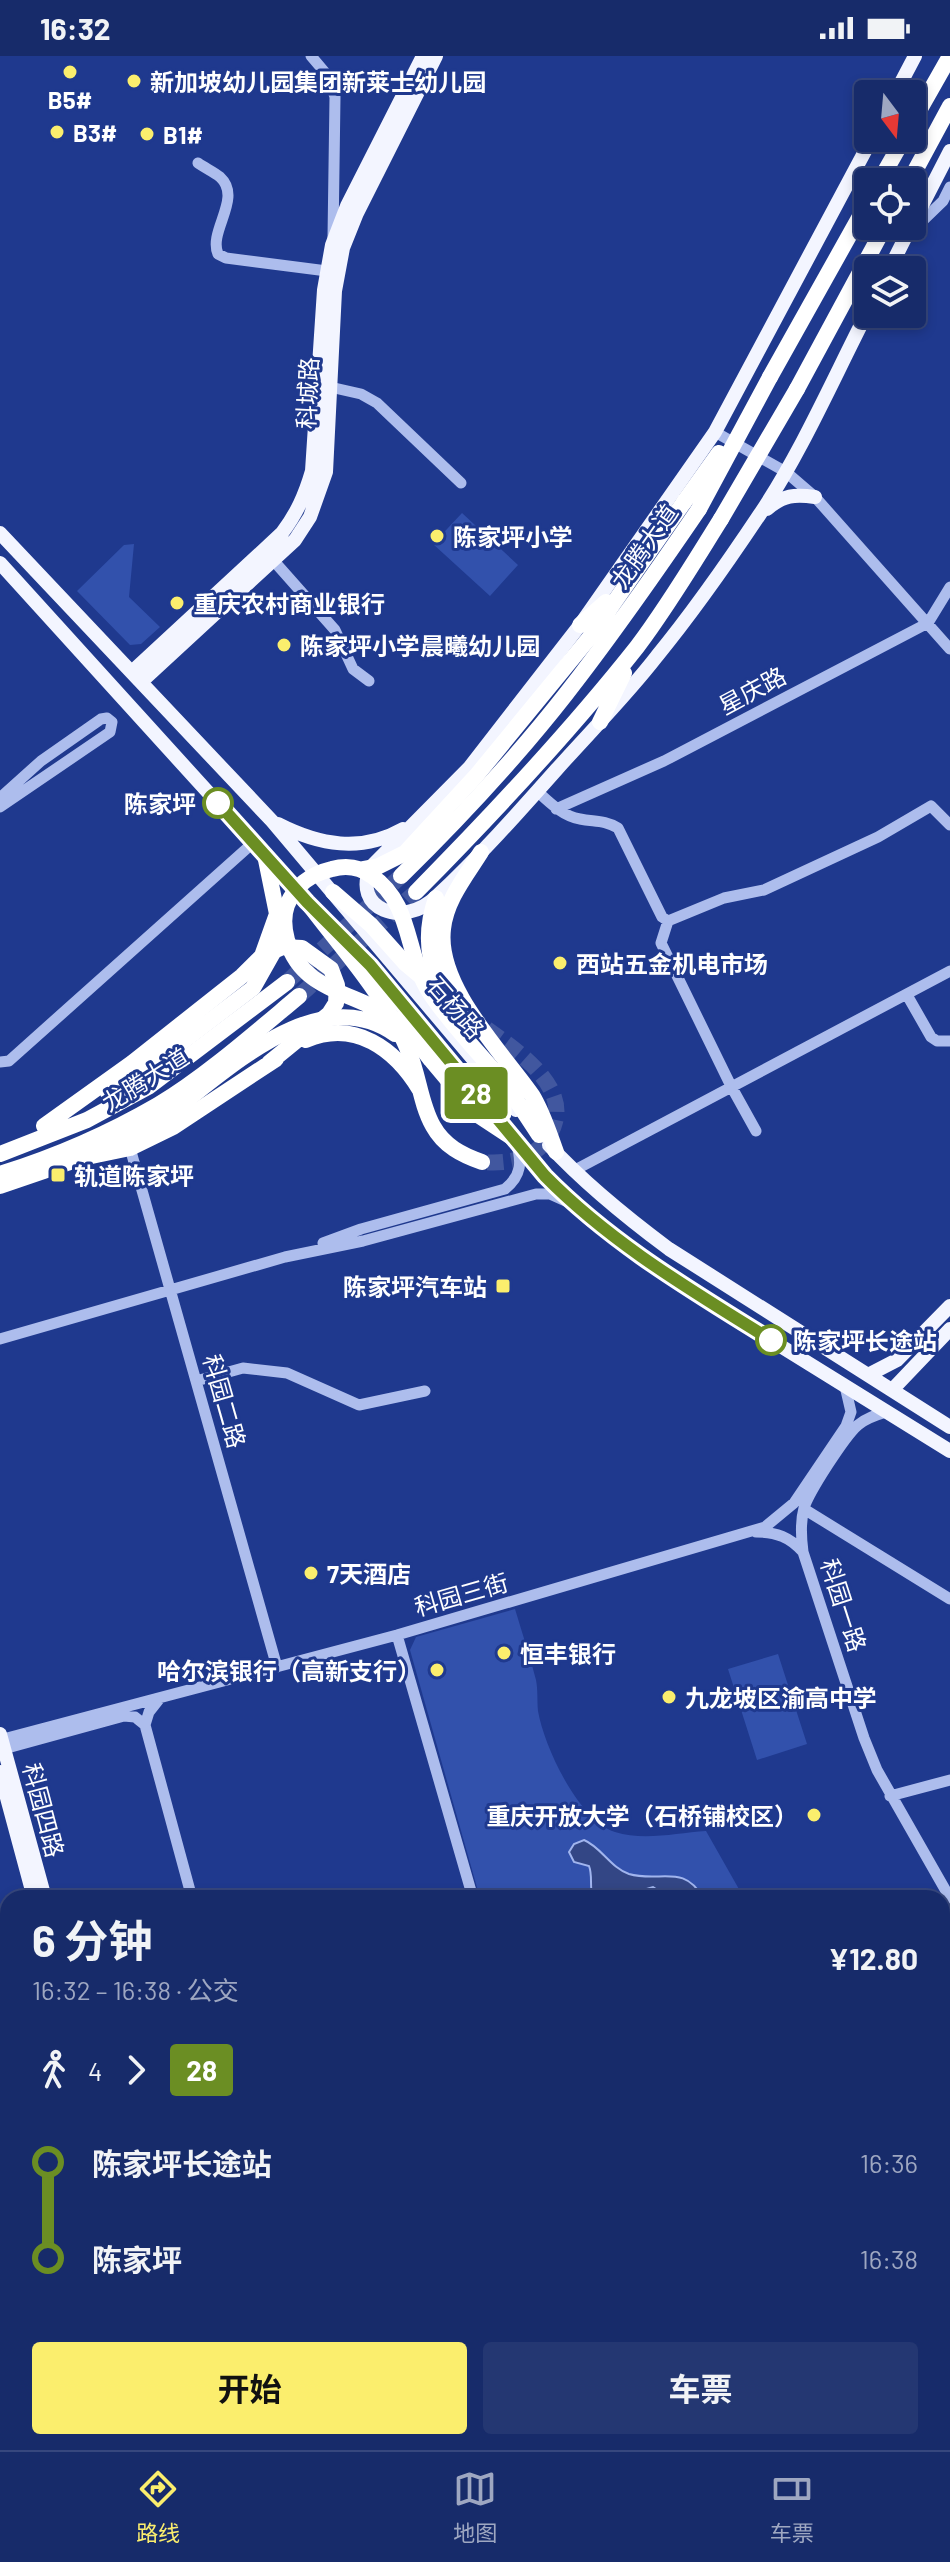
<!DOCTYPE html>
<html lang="zh">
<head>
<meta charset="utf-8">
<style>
	:root { --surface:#172b6a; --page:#243772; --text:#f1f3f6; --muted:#9ea7c1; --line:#36477e; --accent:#fbee6d }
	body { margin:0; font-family:Barlow,"Noto Sans SC",sans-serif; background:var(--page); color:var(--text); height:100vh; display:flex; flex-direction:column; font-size:30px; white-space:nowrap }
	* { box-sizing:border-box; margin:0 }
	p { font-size:26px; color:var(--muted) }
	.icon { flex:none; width:44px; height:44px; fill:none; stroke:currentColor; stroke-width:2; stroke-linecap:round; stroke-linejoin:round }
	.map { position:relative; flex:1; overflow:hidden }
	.side { position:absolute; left:0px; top:1834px; width:950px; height:560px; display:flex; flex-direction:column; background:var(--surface); border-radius:24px 24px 0 0; box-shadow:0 4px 12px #0003,0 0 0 2px var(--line) }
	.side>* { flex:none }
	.badge { padding:0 16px; border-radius:6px; font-size:28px; line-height:52px }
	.needle { width:52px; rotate:164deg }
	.tools { position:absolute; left:854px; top:24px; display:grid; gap:16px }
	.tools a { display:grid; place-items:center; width:72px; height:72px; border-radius:8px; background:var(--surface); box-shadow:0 4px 12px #0003,0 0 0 2px var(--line); font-size:40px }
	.map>.badge { position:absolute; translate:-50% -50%; box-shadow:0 0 0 4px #fff }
	.legs { display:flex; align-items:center; gap:12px; height:88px; padding:0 32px; font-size:26px }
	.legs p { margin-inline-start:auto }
	.overview { display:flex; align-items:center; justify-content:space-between; height:136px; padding:0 32px }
	h1 { font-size:44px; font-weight:700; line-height:60px }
	.cta { display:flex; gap:16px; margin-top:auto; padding:16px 32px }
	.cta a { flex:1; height:92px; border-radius:8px; background:var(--accent); color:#111; font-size:32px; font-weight:700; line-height:92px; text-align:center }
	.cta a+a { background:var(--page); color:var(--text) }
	ul { padding:0 32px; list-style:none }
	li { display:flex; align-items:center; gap:28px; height:96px; font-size:30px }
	li i { display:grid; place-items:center; width:12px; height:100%; margin:0 10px; background:currentColor }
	li i::after { content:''; width:20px; height:20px; margin:-10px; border:6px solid; border-radius:50%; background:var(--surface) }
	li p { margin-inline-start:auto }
	li:first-child i { background:linear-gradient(#0000 50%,currentColor 0) }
	li:last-child i { background:linear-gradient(currentColor 50%,#0000 0) }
	.status { display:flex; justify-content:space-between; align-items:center; height:56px; padding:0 40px; background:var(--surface); direction:ltr }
	.status svg { height:22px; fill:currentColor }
	.menu { display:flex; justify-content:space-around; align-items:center; height:112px; border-top:2px solid var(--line); background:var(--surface); font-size:22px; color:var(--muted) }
	.menu a { display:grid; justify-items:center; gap:4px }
	.menu .selected { color:var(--accent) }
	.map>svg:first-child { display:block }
	.green { fill:#3251ac }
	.water { fill:#334685; stroke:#a1b5ee; stroke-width:2 }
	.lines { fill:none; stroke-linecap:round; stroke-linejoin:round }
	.highway-tunnel { stroke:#41579f; stroke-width:16; stroke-dasharray:16 8; stroke-linecap:butt }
	.minor { stroke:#adbded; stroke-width:11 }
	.major { stroke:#f3f5ff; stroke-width:14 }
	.highway { stroke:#fff; stroke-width:16 }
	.highway-bridge { stroke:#fff; stroke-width:16 }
	.line-1-casing { stroke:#fff; stroke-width:18 }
	.line-1 { stroke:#6b8e23; stroke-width:12 }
	.poi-dot { fill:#fbee6d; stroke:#1f398e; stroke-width:3 }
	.stop-1-dot { fill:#fff; stroke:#6b8e23; stroke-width:4 }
	.labels { text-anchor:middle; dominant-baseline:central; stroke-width:6; stroke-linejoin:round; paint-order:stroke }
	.poi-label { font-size:24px; font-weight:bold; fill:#fff; stroke:#1f398e; text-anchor:start }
	.street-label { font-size:24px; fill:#fff; stroke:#1f398e }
	.stop-label { font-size:24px; font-weight:bold; fill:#fff; stroke:#1f398e; text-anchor:end }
</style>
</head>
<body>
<div class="status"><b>16:32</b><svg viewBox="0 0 49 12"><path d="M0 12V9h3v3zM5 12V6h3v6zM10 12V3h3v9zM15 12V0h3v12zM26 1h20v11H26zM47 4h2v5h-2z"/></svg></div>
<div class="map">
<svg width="950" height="2394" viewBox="0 0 950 2394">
	<rect width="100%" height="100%" fill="#1f398e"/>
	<!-- green -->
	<path class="green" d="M462 457 518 509 490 540 433 488Z
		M134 488 129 541 160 571 141 588 130 589 77 535 124 489Z
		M515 1553C522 1577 530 1600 536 1624 538 1634 537 1644 538 1655 544 1690 578 1764 615 1776 643 1785 677 1777 706 1775L744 1842H480L410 1594 416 1581Z
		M778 1598 807 1688 757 1704 728 1613Z"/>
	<!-- water -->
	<path class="water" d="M584 1784C601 1791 611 1812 629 1818 660 1827 684 1807 703 1842H683L678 1834 659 1835 653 1831 640 1835 633 1842H593C589 1831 593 1820 589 1810L574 1806 569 1796 574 1788Z"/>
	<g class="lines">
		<!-- highway-tunnel -->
		<path class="highway-tunnel" d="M287 926 401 820
			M431 928C448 943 466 957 484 971 518 996 584 1037 544 1087 529 1105 504 1108 482 1106
			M299 940 416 836
			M0 2002 8 2042
			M0 2341 8 2381
			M77 2386 79 2394"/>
		<!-- minor -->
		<path class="minor" d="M311 0 328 20 335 41 333 181
			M198 107C205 112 214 116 220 121 243 142 208 175 218 198L226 202 327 215
			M913 174 943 145 950 131
			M330 331 361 338 377 347 461 427
			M715 376 786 416 815 441 950 593
			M273 504 335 574 353 613 369 625
			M537 735C550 747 563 760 580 763 595 766 604 764 618 772L662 861 668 865 724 842 764 834 878 781 931 750 950 769
			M0 742 41 705 101 663 107 662 112 666 110 676 0 751
			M556 753 664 705 928 567 950 531
			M668 865 661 887 731 1030 756 1075
			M907 939 931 981 937 985H950
			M0 1006 9 1005 254 786
			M130 1092 277 1611
			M573 1115 950 915
			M323 1187 361 1173 505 1133C522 1119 522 1106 516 1086
			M0 1283 285 1201 363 1185 536 1138H550L570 1147
			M196 1325 243 1312 287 1317 359 1349 425 1335
			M804 1453 950 1543
			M756 1476C776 1476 790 1481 803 1496L864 1682 877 1714 950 1842
			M803 1496C801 1481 800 1467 804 1452 809 1436 845 1380 858 1369 866 1362 876 1359 886 1356
			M397 1579 473 1842
			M160 1642 149 1656 145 1669 192 1842
			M0 1684 397 1579 765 1471 794 1447 846 1370 851 1356 845 1330
			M0 1694 124 1660 135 1661 145 1669
			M890 1740 950 1724
			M942 1876 950 1871
			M0 1936 8 1934
			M0 1945 8 1943
			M942 1959 950 1955
			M0 2237 8 2240
			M0 2335 8 2338
			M942 2336 950 2360
			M657 2386 660 2394
			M316 2394V2386"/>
		<!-- major -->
		<path class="major" d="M895 38 915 0
			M912 169 950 95
			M889 214 911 170
			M868 255C833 323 802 395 760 458 728 506 694 555 657 600 626 640 590 676 557 713 518 757 479 801 436 841 403 873 351 853 371 811L469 712 580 569 715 376 872 82
			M767 453C783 439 795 438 815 441
			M0 477 272 765 516 1054
			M0 507 303 841
			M133 615 282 477C297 457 305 439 312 415L324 234 332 189 347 150 423 0
			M142 625 295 484 310 461 326 416 335 235 343 192 357 157 436 0
			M278 768C319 789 361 797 403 773
			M343 882 370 909 545 1120 591 1164 666 1219 950 1395
			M549 1089C585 1128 626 1161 669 1193L950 1371
			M868 1319 897 1304 950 1250
			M892 1334 950 1273
			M0 1678 45 1842
			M0 1716 34 1842
			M942 2317 950 2313
			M942 2330 950 2326
			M30 2394 32 2386
			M42 2394 44 2386
			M793 2394 808 2386
			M819 2394 835 2386"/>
		<!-- highway -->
		<path class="highway" d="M912 67 950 0
			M879 126 904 82
			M909 126 950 50
			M770 321 868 146
			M797 333 885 170
			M580 569 606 546
			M590 581 684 446
			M600 666 624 617
			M481 796C466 820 446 844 443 873 436 930 502 996 532 1039 543 1057 549 1077 556 1096
			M401 820C459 763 516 702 566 638 613 578 656 516 699 453
			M333 836 371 869 405 907 423 922
			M416 836C493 758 569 677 637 591 668 550 694 506 721 463
			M436 842C426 871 427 894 436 924
			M307 846C343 894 385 939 408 994 419 1019 420 1047 433 1070 444 1090 462 1099 482 1106
			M262 900 277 858 265 799
			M306 984C355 963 395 993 420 1034
			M507 1030 539 1079
			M478 1059 516 1084
			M44 1070 132 1007 242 920 262 900 283 891 302 892 331 913 337 929 336 947 329 958 269 1007
			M0 1098 87 1064 148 1031 287 926
			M82 1102 130 1092 173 1071 276 1003
			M0 1118C55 1101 108 1078 158 1049 205 1021 256 976 299 940
			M0 1130 82 1102 166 1060"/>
		<!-- highway-bridge -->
		<path class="highway-bridge" d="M684 446 719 397
			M699 453 770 321
			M721 463 797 333
			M363 813 379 810 405 797 476 720 590 581
			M108 1037 140 1018 253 932 275 893 282 867
			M478 1059C462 1041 446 1022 431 1004 421 991 412 977 399 967 361 936 302 938 287 884 284 873 283 860 287 849 296 828 311 818 332 813 346 809 360 811 372 820 413 848 405 899 430 937 452 970 481 999 507 1030
			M166 1060C226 1016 318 923 395 978"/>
	</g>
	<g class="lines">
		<defs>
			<path id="line-1" d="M218 747 307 846 370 909 545 1120C612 1188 691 1234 771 1284"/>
		</defs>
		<!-- line-1 casing -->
		<use href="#line-1" class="line-1-casing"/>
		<!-- line-1 -->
		<use href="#line-1" class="line-1"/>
	</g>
	<!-- markers -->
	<g class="poi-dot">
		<circle cx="70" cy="16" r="8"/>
		<circle cx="134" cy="25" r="8"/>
		<circle cx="57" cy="76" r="8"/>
		<circle cx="147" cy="78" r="8"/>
		<circle cx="437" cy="480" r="8"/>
		<circle cx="177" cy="547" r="8"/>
		<circle cx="284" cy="589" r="8"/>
		<circle cx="560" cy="907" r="8"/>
		<rect x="50" y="1111" width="16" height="16" rx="4"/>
		<rect x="495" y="1222" width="16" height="16" rx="4"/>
		<circle cx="311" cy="1517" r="8"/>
		<circle cx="504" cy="1597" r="8"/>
		<circle cx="437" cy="1614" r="8"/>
		<circle cx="669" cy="1641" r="8"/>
		<circle cx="814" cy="1759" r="8"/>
	</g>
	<g class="stop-1-dot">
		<circle cx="218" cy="747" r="14"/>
		<circle cx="771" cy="1284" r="14"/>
	</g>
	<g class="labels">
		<!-- poi labels -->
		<g class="poi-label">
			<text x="150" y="25">新加坡幼儿园集团新莱士幼儿园</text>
			<text x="70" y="43" text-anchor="middle">B5#</text>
			<text x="73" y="76">B3#</text>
			<text x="163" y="78">B1#</text>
			<text x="453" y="480">陈家坪小学</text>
			<text x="193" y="547">重庆农村商业银行</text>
			<text x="300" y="589">陈家坪小学晨曦幼儿园</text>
			<text x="576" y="907">西站五金机电市场</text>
			<text x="74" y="1119">轨道陈家坪</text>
			<text x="487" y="1230" text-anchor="end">陈家坪汽车站</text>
			<text x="327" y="1517">7天酒店</text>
			<text x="520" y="1597">恒丰银行</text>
			<text x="421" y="1614" text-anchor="end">哈尔滨银行（高新支行）</text>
			<text x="685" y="1641">九龙坡区渝高中学</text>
			<text x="798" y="1759" text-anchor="end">重庆开放大学（石桥铺校区）</text>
		</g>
		<!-- street labels -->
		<g class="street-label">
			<text transform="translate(307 337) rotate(-87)">科城路</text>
			<text transform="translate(644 490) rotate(-55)">龙腾大道</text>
			<text transform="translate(752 634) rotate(-28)">星庆路</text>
			<text transform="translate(456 951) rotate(49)">石杨路</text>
			<text transform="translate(145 1023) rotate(-32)">龙腾大道</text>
			<text transform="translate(225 1345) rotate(74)">科园二路</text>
			<text transform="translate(461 1538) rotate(-16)">科园三街</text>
			<text transform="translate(844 1549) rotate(72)">科园一路</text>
			<text transform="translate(44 1754) rotate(75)">科园四路</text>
		</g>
		<!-- stop labels -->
		<g class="stop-label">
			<text x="196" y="747">陈家坪</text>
			<text x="793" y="1284" text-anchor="start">陈家坪长途站</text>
		</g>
	</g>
</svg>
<div class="tools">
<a><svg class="needle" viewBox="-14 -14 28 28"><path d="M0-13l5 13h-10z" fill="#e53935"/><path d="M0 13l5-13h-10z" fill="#9ea7c1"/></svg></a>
<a><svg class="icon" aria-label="locate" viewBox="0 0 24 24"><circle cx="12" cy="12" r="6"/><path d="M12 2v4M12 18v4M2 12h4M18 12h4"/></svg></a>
<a><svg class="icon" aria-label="layers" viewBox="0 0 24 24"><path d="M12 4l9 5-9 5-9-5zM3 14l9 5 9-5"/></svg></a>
</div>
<b class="badge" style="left:476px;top:1037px;background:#6b8e23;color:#fff">28</b>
<section class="side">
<div class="overview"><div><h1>6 分钟</h1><p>16:32 – 16:38 · 公交</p></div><b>¥12.80</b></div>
<div class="legs"><svg class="icon" aria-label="walk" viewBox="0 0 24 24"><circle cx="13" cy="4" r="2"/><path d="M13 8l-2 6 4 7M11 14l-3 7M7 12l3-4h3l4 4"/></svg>4<svg class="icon" aria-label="forward" viewBox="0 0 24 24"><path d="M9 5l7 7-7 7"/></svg><b class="badge" style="background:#6b8e23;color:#fff">28</b></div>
<ul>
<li><i style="color:#6b8e23"></i><b>陈家坪长途站</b><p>16:36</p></li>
<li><i style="color:#6b8e23"></i><b>陈家坪</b><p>16:38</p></li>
</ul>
<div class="cta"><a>开始</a><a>车票</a></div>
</section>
</div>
<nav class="menu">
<a class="selected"><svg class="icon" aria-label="directions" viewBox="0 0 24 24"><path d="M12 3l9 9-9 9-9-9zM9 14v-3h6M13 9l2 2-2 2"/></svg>路线</a>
<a><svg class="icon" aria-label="map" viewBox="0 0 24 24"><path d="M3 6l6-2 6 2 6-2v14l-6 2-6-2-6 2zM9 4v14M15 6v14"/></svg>地图</a>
<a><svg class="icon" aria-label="tickets" viewBox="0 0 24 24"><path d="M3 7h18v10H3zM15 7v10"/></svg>车票</a>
</nav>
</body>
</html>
